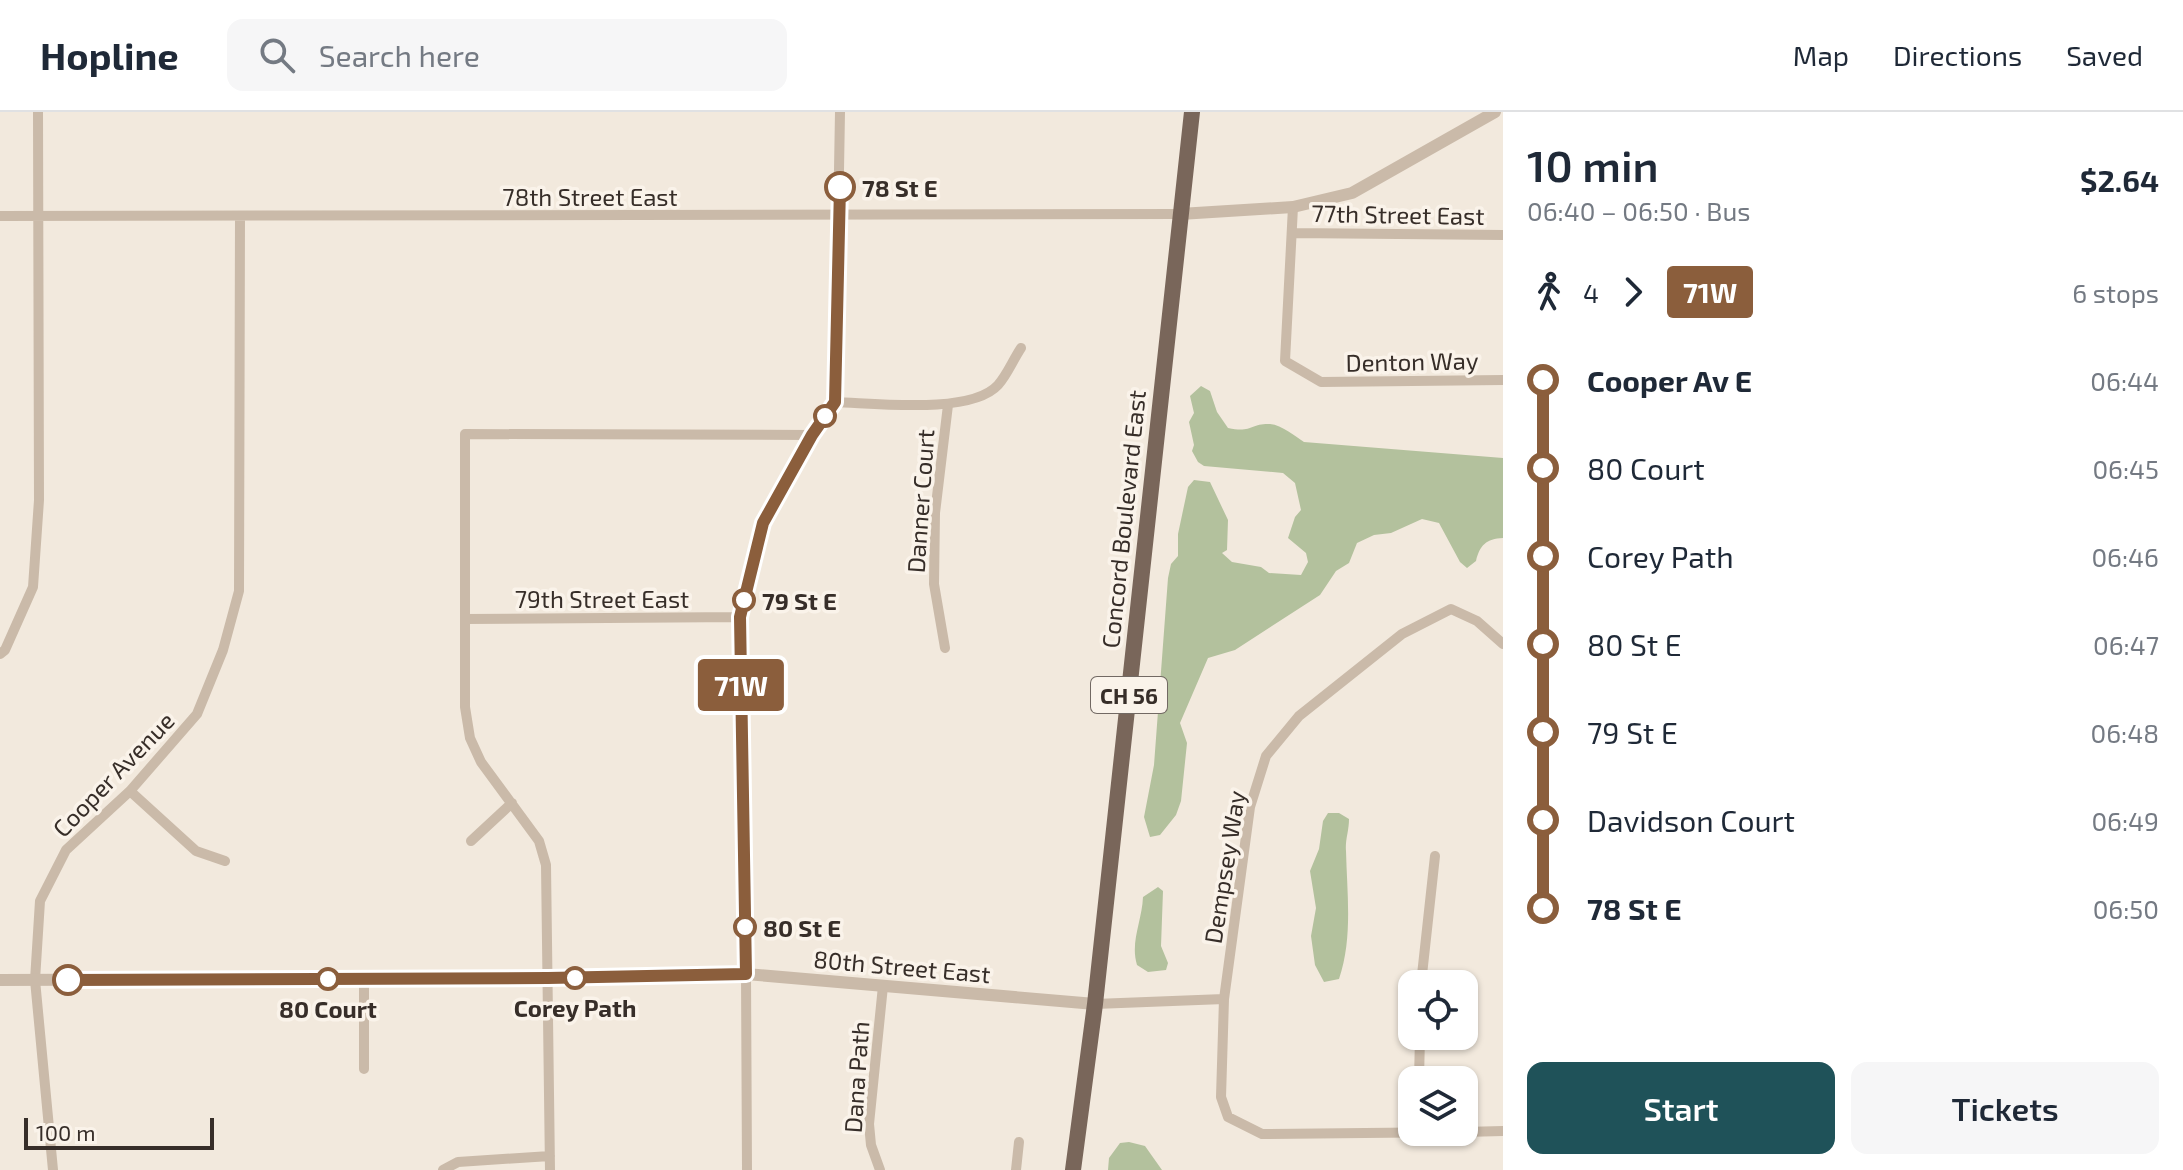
<!DOCTYPE html>
<html lang="en">
<head>
<meta charset="utf-8">
<style>
	:root { --surface:#fff; --page:#f6f6f7; --text:#1f2937; --muted:#747a83; --line:#e0e1e3; --accent:#1f5259 }
	body { margin:0; font-family:"Exo 2",sans-serif; background:var(--page); color:var(--text); height:100vh; display:flex; flex-direction:column; font-size:30px; white-space:nowrap }
	* { box-sizing:border-box; margin:0 }
	p { font-size:26px; color:var(--muted) }
	.icon { flex:none; width:44px; height:44px; fill:none; stroke:currentColor; stroke-width:2; stroke-linecap:round; stroke-linejoin:round }
	.map { position:relative; flex:1; overflow:hidden }
	.side { display:flex; flex-direction:column; background:var(--surface); width:680px }
	.side>* { flex:none }
	.badge { padding:0 16px; border-radius:6px; font-size:28px; line-height:52px }
	.fabs { position:absolute; left:1398px; top:858px; display:grid; gap:16px }
	.fabs a { display:grid; place-items:center; width:80px; height:80px; border-radius:16px; background:var(--surface); box-shadow:0 2px 6px #0004; font-size:40px }
	.scale { position:absolute; left:24px; bottom:20px; width:190px; box-sizing:border-box; padding-left:8px; border:4px solid #372e29; border-top:0; font-size:22px; line-height:28px; white-space:nowrap; color:#372e29; -webkit-text-stroke:6px #faf3ea; paint-order:stroke }
	.map>.badge { position:absolute; translate:-50% -50%; box-shadow:0 0 0 4px #fff }
	.legs { display:flex; align-items:center; gap:12px; height:88px; padding:0 24px; font-size:26px }
	.legs p { margin-inline-start:auto }
	.summary { display:flex; align-items:center; justify-content:space-between; height:136px; padding:0 24px }
	h1 { font-size:44px; font-weight:600; line-height:60px }
	.button { display:flex; gap:16px; margin-top:auto; padding:16px 24px }
	.button a { flex:1; height:92px; border-radius:16px; background:var(--accent); color:#fff; font-size:32px; font-weight:600; line-height:92px; text-align:center }
	.button a+a { background:var(--page); color:var(--text) }
	ul { padding:0 24px; list-style:none }
	li { display:flex; align-items:center; gap:28px; height:88px; font-size:30px }
	li i { display:grid; place-items:center; width:12px; height:100%; margin:0 10px; background:currentColor }
	li i::after { content:''; width:20px; height:20px; margin:-10px; border:6px solid; border-radius:50%; background:var(--surface) }
	li p { margin-inline-start:auto }
	li:first-child i { background:linear-gradient(#0000 50%,currentColor 0) }
	li:last-child i { background:linear-gradient(currentColor 50%,#0000 0) }
	header { display:flex; align-items:center; gap:48px; box-sizing:border-box; height:112px; padding:0 40px; background:var(--surface); border-bottom:2px solid var(--line) }
	header strong { font-size:38px }
	nav { display:flex; gap:44px; margin-inline-start:auto; font-size:28px }
	.search { width:560px; height:72px; background:var(--page); display:flex; align-items:center; gap:20px; box-sizing:border-box; padding:0 28px; border-radius:16px; color:var(--muted); font-size:30px }
	main { display:flex; flex:1; min-height:0 }
	.map>svg:first-child { display:block }
	.green { fill:#b3c19d }
	.lines { fill:none; stroke-linecap:round; stroke-linejoin:round }
	.minor { stroke:#cabaa9; stroke-width:10 }
	.tertiary { stroke:#cabaa9; stroke-width:12 }
	.primary { stroke:#79665a; stroke-width:16 }
	.line-1-casing { stroke:#fff; stroke-width:18 }
	.line-1 { stroke:#8b5e3c; stroke-width:12 }
	.stop-1-dot { fill:#fff; stroke:#8b5e3c; stroke-width:4 }
	.labels { text-anchor:middle; dominant-baseline:central; stroke-width:7; stroke-linejoin:round; paint-order:stroke }
	.shield { fill:#faf3ea; stroke:#726963; stroke-width:2 }
	.shield-label { font-size:22px; font-weight:bold; fill:#372e29 }
	.stop-label { font-size:24px; font-weight:bold; fill:#372e29; stroke:#faf3ea; text-anchor:start }
	.street-label { font-size:24px; fill:#372e29; stroke:#faf3ea }
</style>
</head>
<body>
<header>
<strong>Hopline</strong>
<div class="search"><svg class="icon" aria-label="search" viewBox="0 0 24 24"><circle cx="10" cy="10" r="6"/><path d="M15 15l6 6"/></svg>Search here</div>
<nav><a>Map</a><a>Directions</a><a>Saved</a></nav>
</header>
<main>
<div class="map">
<svg width="1503" height="1058" viewBox="0 0 1503 1058">
	<rect width="100%" height="100%" fill="#f2e9dd"/>
	<!-- green -->
	<path class="green" d="M1201 274 1210 279 1217 300 1228 316C1252 321 1250 312 1268 312 1281 312 1294 324 1304 330L1503 346V426C1486 427 1480 433 1476 449L1467 456 1460 450 1439 411 1422 407 1391 421 1374 423 1357 431 1349 451 1336 459 1320 483 1235 538 1208 546 1180 611 1187 631 1181 689 1176 703 1160 723 1150 725 1144 705 1154 653 1168 466 1171 452 1178 444V422L1188 375 1194 368 1210 370 1228 408 1227 438 1222 441 1232 450 1261 455 1269 461 1301 463 1308 450 1306 441 1288 426 1295 405 1301 398 1295 371 1283 361 1204 354 1198 350 1192 339 1194 333 1189 310 1194 301 1190 284Z
		M1328 701H1339L1349 707C1349 719 1345 728 1346 739 1347 782 1353 826 1339 867L1324 870 1315 853 1311 824 1316 796 1310 759 1319 737 1323 709Z
		M1158 775 1163 779 1161 834 1168 851 1166 858 1148 860 1137 853C1130 830 1142 809 1143 785Z
		M1129 1030 1145 1034 1162 1058H1108L1109 1046 1120 1031Z"/>
	<g class="lines">
		<!-- minor -->
		<path class="minor" d="M1293 95 1285 249 1321 270 1503 268
			M0 104 1180 102
			M1293 121 1503 123
			M835 290C874 291 971 303 998 273 1007 263 1013 248 1021 236
			M465 507 740 505
			M945 536 934 472 935 401 948 293
			M0 542 5 538 33 475 39 388 38 0
			M130 679 196 739 225 749
			M471 729 512 691
			M364 867V957
			M1421 872 1435 744
			M1095 892 1224 887
			M1419 968 1420 924
			M1460 1020 1262 1022 1228 1005 1221 985 1224 887 1250 695 1266 644 1299 604 1402 522 1451 497 1477 509 1503 532
			M1464 1020 1503 1019
			M53 1058 35 868 40 789 66 738 130 679 197 602 223 538 239 479 240 105
			M443 1058 458 1050 550 1044
			M550 1058 546 753 539 729 481 650 470 626 465 595V322L812 323
			M747 1058 746 862 740 505 763 411 812 323 835 290 840 0
			M880 1058 871 1033 869 1012 883 874
			M1016 1058 1019 1030"/>
		<!-- tertiary -->
		<path class="tertiary" d="M1180 102 1293 95 1352 81 1495 0
			M0 868 548 866 746 862 1095 892"/>
		<!-- primary -->
		<path class="primary" d="M1073 1058 1095 892 1192 0"/>
	</g>
	<g class="lines">
		<defs>
			<path id="line-1" d="M68 868 548 866 746 862 740 505 763 411 812 323 835 290 840 75"/>
		</defs>
		<!-- line-1 casing -->
		<use href="#line-1" class="line-1-casing"/>
		<!-- line-1 -->
		<use href="#line-1" class="line-1"/>
	</g>
	<!-- markers -->
	<g class="stop-1-dot">
		<circle cx="840" cy="75" r="14"/>
		<circle cx="825" cy="304" r="10"/>
		<circle cx="744" cy="488" r="10"/>
		<circle cx="745" cy="815" r="10"/>
		<circle cx="575" cy="866" r="10"/>
		<circle cx="328" cy="867" r="10"/>
		<circle cx="68" cy="868" r="14"/>
	</g>
	<g class="labels">
		<!-- shield labels -->
		<rect class="shield" x="1091" y="565" width="76" height="36" rx="6"/>
		<g class="shield-label">
			<text x="1129" y="583">CH 56</text>
		</g>
		<!-- stop labels -->
		<g class="stop-label">
			<text x="862" y="75">78 St E</text>
			<text x="762" y="488">79 St E</text>
			<text x="763" y="815">80 St E</text>
			<text x="575" y="895" text-anchor="middle">Corey Path</text>
			<text x="328" y="896" text-anchor="middle">80 Court</text>
		</g>
		<!-- street labels -->
		<g class="street-label">
			<text x="590" y="84">78th Street East</text>
			<text transform="translate(1398 102) rotate(1)">77th Street East</text>
			<text transform="translate(1412 249) rotate(-1)">Denton Way</text>
			<text transform="translate(920 389) rotate(-86)">Danner Court</text>
			<text transform="translate(1123 407) rotate(-84)">Concord Boulevard East</text>
			<text x="602" y="486">79th Street East</text>
			<text transform="translate(113 662) rotate(-46)">Cooper Avenue</text>
			<text transform="translate(1224 755) rotate(-81)">Dempsey Way</text>
			<text transform="translate(902 854) rotate(5)">80th Street East</text>
			<text transform="translate(856 965) rotate(-86)">Dana Path</text>
		</g>
	</g>
</svg>
<div class="fabs">
<a><svg class="icon" aria-label="locate" viewBox="0 0 24 24"><circle cx="12" cy="12" r="6"/><path d="M12 2v4M12 18v4M2 12h4M18 12h4"/></svg></a>
<a><svg class="icon" aria-label="layers" viewBox="0 0 24 24"><path d="M12 4l9 5-9 5-9-5zM3 14l9 5 9-5"/></svg></a>
</div>
<div class="scale">100 m</div>
<b class="badge" style="left:741px;top:573px;background:#8b5e3c;color:#fff">71W</b>
</div>
<section class="side">
<div class="summary"><div><h1>10 min</h1><p>06:40 – 06:50 · Bus</p></div><b>$2.64</b></div>
<div class="legs"><svg class="icon" aria-label="walk" viewBox="0 0 24 24"><circle cx="13" cy="4" r="2"/><path d="M13 8l-2 6 4 7M11 14l-3 7M7 12l3-4h3l4 4"/></svg>4<svg class="icon" aria-label="forward" viewBox="0 0 24 24"><path d="M9 5l7 7-7 7"/></svg><b class="badge" style="background:#8b5e3c;color:#fff">71W</b><p>6 stops</p></div>
<ul>
<li><i style="color:#8b5e3c"></i><b>Cooper Av E</b><p>06:44</p></li>
<li><i style="color:#8b5e3c"></i><span>80 Court</span><p>06:45</p></li>
<li><i style="color:#8b5e3c"></i><span>Corey Path</span><p>06:46</p></li>
<li><i style="color:#8b5e3c"></i><span>80 St E</span><p>06:47</p></li>
<li><i style="color:#8b5e3c"></i><span>79 St E</span><p>06:48</p></li>
<li><i style="color:#8b5e3c"></i><span>Davidson Court</span><p>06:49</p></li>
<li><i style="color:#8b5e3c"></i><b>78 St E</b><p>06:50</p></li>
</ul>
<div class="button"><a>Start</a><a>Tickets</a></div>
</section>
</main>
</body>
</html>
